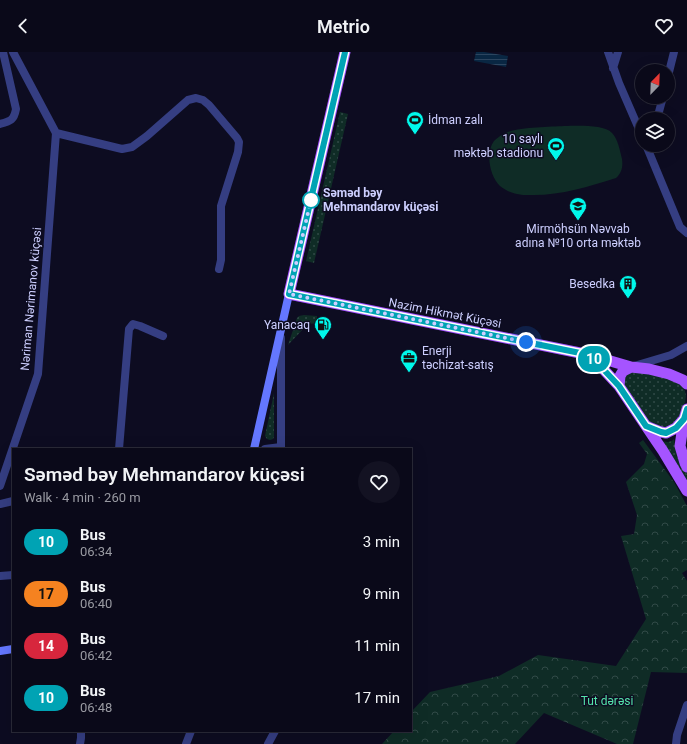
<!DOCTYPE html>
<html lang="en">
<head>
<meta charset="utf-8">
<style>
	:root { --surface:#0a0919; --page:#131222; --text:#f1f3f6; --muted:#999aa2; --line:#2a2a38 }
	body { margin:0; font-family:Roboto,sans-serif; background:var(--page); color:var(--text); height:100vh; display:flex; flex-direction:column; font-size:15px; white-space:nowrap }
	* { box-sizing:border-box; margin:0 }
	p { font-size:13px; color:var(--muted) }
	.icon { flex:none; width:22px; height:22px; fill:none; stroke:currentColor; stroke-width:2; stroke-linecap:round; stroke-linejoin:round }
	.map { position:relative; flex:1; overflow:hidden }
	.panel { position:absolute; left:12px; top:396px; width:400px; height:284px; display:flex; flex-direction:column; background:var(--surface); border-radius:0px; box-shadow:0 4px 16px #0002,0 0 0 1px var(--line) }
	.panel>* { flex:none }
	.badge { padding:0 8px; border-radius:13px; font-size:14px; line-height:26px }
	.needle { width:26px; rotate:23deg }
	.fabs { position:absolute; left:635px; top:12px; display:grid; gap:8px }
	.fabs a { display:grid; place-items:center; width:40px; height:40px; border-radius:50%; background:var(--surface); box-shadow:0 4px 16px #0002,0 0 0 1px var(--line); font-size:20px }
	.you { position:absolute; width:20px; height:20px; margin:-10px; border:3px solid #fff; border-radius:50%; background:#1a73e8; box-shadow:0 0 0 6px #1a73e833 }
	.map>.badge { position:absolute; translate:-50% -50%; box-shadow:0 0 0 2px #fff }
	.round { display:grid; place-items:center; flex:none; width:42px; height:42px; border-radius:21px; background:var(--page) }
	.head { display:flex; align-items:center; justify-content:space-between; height:68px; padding:0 12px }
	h1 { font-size:19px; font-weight:600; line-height:30px }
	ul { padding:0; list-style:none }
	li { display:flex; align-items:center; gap:12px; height:52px; padding:0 12px }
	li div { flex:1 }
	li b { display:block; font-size:15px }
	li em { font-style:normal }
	li .badge { min-width:44px; font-weight:700; text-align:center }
	header { display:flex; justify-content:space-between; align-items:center; height:52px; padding:0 12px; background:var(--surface); font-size:18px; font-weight:600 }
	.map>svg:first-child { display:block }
	.grass { fill:url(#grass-dots) }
	.forest { fill:url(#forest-crowns) }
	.garden { fill:#0f2c26 }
	.water { fill:url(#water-rules) }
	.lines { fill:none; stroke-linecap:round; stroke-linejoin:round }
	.minor { stroke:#353e82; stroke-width:8 }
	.tertiary { stroke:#353e82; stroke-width:8 }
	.secondary { stroke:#6477ff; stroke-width:8 }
	.primary { stroke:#a554ff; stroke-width:11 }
	.line-casing { stroke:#fff; stroke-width:9 }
	.line { stroke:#00a3b4; stroke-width:6 }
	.walk { stroke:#cdcfff; stroke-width:4; stroke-dasharray:0 7.2 }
	.stop-dot { fill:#fff; stroke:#00a3b4; stroke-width:2 }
	.labels { text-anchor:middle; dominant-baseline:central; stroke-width:3; stroke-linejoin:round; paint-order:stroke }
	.poi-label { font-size:12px; fill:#cdcfff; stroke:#0d0c21; text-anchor:end }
	.stop-label { font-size:12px; font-weight:bold; fill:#cdcfff; stroke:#0d0c21; text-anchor:start }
	.street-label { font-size:12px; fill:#cdcfff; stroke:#0d0c21 }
	.park-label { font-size:12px; fill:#54e3aa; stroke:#0d0c21 }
</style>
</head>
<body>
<header><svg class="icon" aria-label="back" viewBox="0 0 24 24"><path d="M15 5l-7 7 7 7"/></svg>Metrio<svg class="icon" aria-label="heart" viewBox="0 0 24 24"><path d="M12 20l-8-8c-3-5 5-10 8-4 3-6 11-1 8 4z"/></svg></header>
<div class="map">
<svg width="687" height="692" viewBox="0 0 687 692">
	<defs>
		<pattern id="grass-dots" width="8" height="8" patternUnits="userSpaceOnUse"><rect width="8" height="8" fill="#0f2c26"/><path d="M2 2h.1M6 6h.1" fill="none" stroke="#314a47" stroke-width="1.8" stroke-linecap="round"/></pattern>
		<pattern id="forest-crowns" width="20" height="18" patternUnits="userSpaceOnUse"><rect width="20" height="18" fill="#0f2c26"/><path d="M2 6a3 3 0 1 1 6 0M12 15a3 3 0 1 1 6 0" fill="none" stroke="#314a47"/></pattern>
		<pattern id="water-rules" width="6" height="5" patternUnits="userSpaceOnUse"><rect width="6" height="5" fill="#092743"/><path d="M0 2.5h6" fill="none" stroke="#2c455f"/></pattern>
	</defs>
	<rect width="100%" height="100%" fill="#0d0c21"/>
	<!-- grass -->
	<path class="grass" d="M340 60 348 62 314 211 306 209Z
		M304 263 317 264V271L309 272 306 274 288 293 297 266 299 264Z
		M632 319 673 327 682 334 685 339 686 344 685 350 680 364 669 375 661 376 646 369 623 332 625 324Z
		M274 341V385L273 387 270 388 267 387 265 384Z
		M674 387 677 405 687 422V431L661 389C666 390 670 391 674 387Z"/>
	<!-- forest -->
	<path class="forest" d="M643 388 674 430 687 454V518L682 521 687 529V621L651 620 633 692H617L544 661 515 692H382L394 679H411V660L430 640 499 624 538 603 616 614 646 567 621 484 634 482 637 463 626 430 644 412 647 402 639 391Z"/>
	<!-- garden -->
	<path class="garden" d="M564 74C576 74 604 72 612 81 618 87 620 99 622 107 623 114 622 121 616 126 587 135 559 144 529 143 525 143 521 143 517 142 511 141 505 138 500 134 490 125 485 101 494 89 496 87 501 83 503 82 516 75 549 75 564 74Z"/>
	<!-- water -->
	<path class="water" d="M476 0H484L508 4 506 15 474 9Z"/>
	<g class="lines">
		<!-- minor -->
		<path class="minor" d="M608 0 619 31 642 84
			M613 16 618 0
			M668 24 674 0
			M657 67 663 45
			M56 81 122 97 132 95 147 84 188 48 196 46 203 48 209 53 237 86 239 90 238 100 221 154V208L219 217
			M646 93 680 175 687 181
			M119 397 129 277 133 272 140 274 163 284
			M265 397 281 395V397
			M0 434 38 322 56 81 13 0
			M0 452 13 449
			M0 524 13 523
			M80 692 81 686V679
			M186 692 191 679
			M268 692 275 679
			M676 692 677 683 687 653"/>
		<!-- tertiary -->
		<path class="tertiary" d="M0 72C11 69 14 68 16 57L3 0
			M281 286V395
			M634 314 671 303 687 294"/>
		<!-- secondary -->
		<path class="secondary" d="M254 397 289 242
			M0 599 13 597"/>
		<!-- primary -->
		<path class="primary" d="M345 0 289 242 590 303 631 315
			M590 303 619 334 646 374 661 380 666 381 676 376 684 367 687 357
			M619 334 620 324 623 319 631 315 649 317 669 322 683 328 687 332
			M684 367 680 394 685 411 687 415
			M646 374 663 399 687 439"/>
	</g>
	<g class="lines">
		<defs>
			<path id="line" d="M345 0 289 242 590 303 619 334 646 374 661 380 666 381 676 376 684 367 687 357"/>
		</defs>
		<!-- line casing -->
		<use href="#line" class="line-casing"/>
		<!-- line -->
		<use href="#line" class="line"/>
		<!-- walk -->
		<path class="walk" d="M311 148 289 242 526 290"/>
	</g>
	<!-- icons -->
	<defs>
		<symbol id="stadium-pin" viewBox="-11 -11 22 30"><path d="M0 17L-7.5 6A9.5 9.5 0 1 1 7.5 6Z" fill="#00f8eb" stroke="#0d0c21"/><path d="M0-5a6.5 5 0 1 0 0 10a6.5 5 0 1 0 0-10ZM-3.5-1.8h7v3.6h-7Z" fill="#111"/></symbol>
		<symbol id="school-pin" viewBox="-11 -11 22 30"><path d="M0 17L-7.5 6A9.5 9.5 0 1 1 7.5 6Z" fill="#00f8eb" stroke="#0d0c21"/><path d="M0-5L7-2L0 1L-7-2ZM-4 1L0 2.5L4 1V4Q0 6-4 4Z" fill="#111"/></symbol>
		<symbol id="building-pin" viewBox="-11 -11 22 30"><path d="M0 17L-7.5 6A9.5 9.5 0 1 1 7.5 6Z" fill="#00f8eb" stroke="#0d0c21"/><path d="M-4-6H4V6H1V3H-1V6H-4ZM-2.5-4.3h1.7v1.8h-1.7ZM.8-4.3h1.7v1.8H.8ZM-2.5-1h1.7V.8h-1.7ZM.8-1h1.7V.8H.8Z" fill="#111"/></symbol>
		<symbol id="fuel-pin" viewBox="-11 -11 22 30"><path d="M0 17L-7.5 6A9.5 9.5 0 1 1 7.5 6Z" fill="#00f8eb" stroke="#0d0c21"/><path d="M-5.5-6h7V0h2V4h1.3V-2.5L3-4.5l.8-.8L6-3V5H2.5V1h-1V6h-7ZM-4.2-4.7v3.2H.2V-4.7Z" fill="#111"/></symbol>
		<symbol id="office-pin" viewBox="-11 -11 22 30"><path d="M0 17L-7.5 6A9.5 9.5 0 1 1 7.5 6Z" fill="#00f8eb" stroke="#0d0c21"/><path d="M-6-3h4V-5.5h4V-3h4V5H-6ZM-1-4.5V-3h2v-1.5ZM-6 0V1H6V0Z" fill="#111"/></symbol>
	</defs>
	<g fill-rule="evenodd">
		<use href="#stadium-pin" x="405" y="58" width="20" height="27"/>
		<use href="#stadium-pin" x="546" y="84" width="20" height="27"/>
		<use href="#school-pin" x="568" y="144" width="20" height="27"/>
		<use href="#building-pin" x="618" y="222" width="20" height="27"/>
		<use href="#fuel-pin" x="313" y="263" width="20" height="27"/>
		<use href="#office-pin" x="399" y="296" width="20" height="27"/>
	</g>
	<!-- markers -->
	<circle class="stop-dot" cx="311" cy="148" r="8"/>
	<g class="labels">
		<!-- poi labels -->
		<g class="poi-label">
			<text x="428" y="68" text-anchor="start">İdman zalı</text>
			<text x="543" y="87">10 saylı<tspan x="543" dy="14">məktəb stadionu</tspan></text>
			<text x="578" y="177" text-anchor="middle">Mirmöhsün Nəvvab<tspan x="578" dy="14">adına №10 orta məktəb</tspan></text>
			<text x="615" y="232">Besedka</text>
			<text x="310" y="273">Yanacaq</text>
			<text x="422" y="299" text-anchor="start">Enerji<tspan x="422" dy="14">təchizat-satış</tspan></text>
		</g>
		<!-- stop labels -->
		<g class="stop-label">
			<text x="323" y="141">Səməd bəy<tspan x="323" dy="14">Mehmandarov küçəsi</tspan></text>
		</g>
		<!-- street labels -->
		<g class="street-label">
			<text transform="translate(31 247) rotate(-85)">Nəriman Nərimanov küçəsi</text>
			<text transform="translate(445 261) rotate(11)">Nazim Hikmət Küçəsi</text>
		</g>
		<!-- park labels -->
		<g class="park-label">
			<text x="607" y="649">Tut dərəsi</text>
		</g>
	</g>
</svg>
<div class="fabs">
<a><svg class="needle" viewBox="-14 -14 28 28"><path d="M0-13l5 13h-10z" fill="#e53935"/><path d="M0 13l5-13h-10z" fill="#999aa2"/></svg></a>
<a><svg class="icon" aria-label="layers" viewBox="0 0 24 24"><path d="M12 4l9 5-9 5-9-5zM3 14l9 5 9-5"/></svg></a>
</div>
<div class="you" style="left:526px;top:290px"></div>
<b class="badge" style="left:594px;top:307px;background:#00a3b4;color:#fff">10</b>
<section class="panel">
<div class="head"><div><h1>Səməd bəy Mehmandarov küçəsi</h1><p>Walk · 4 min · 260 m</p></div><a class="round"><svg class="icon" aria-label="heart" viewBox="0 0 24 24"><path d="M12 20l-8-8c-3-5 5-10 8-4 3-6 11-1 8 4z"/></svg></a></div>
<ul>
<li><span class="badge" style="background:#00a3b4;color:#fff">10</span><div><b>Bus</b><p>06:34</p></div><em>3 min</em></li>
<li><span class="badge" style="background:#f58220;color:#111">17</span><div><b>Bus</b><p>06:40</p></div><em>9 min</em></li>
<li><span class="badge" style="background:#d7263d;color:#fff">14</span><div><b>Bus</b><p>06:42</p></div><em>11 min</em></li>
<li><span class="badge" style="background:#00a3b4;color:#fff">10</span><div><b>Bus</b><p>06:48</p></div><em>17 min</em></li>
</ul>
</section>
</div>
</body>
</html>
